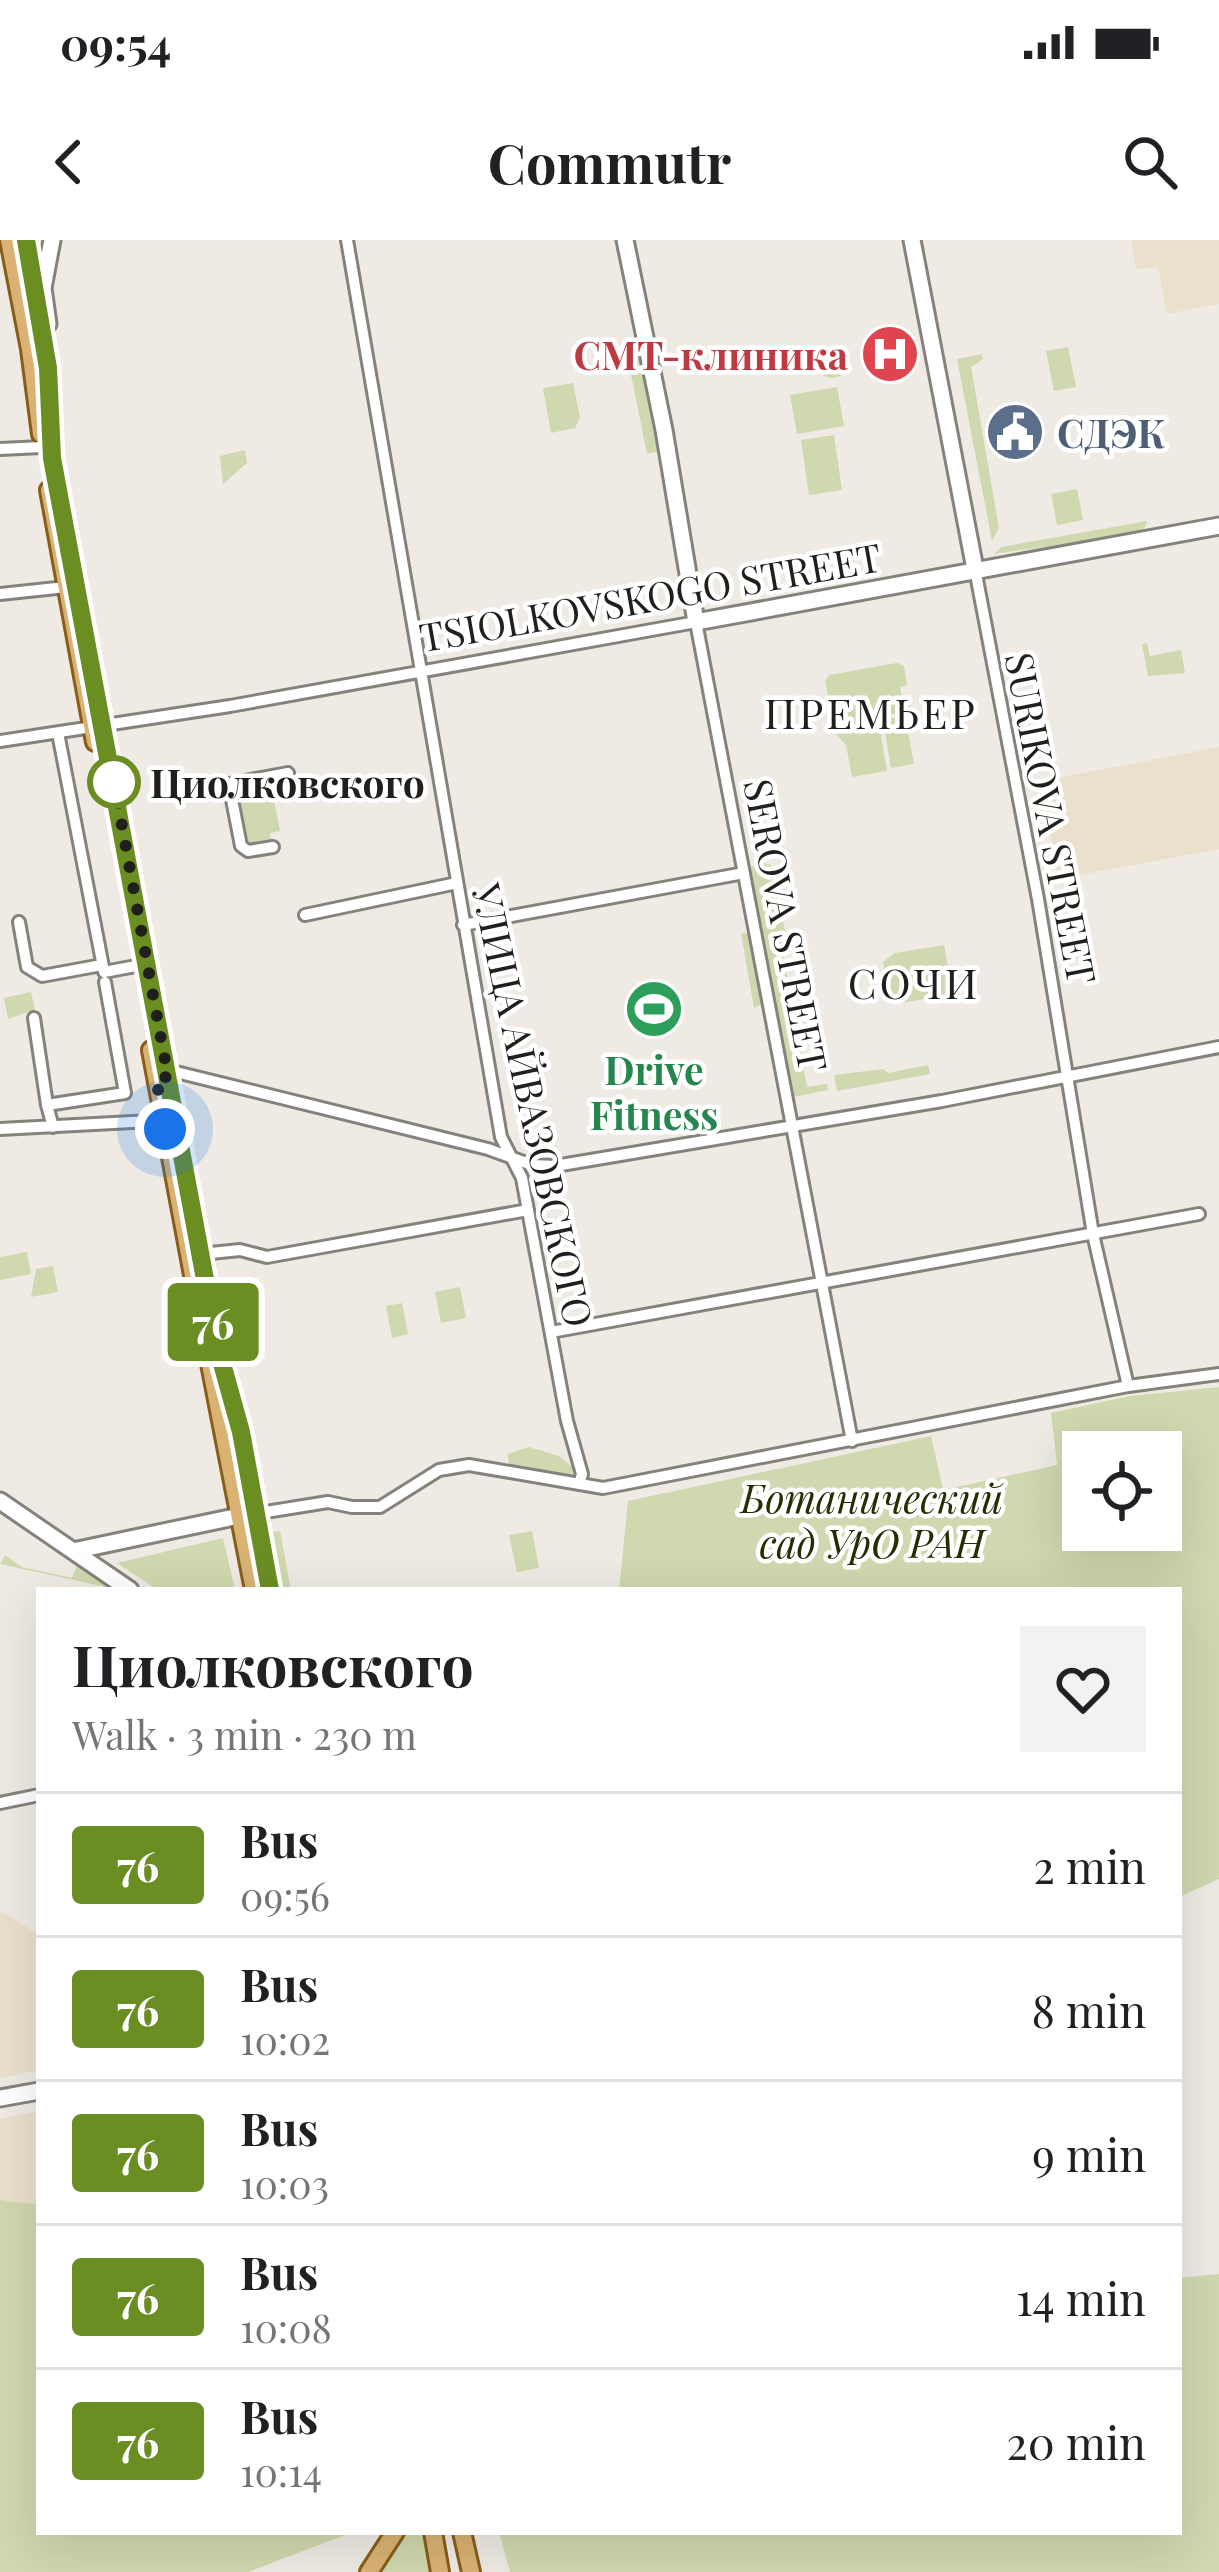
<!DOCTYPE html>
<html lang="en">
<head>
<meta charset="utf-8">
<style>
	:root { --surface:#fff; --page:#f2f2f2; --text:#202124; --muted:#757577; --line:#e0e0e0 }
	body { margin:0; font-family:"Playfair Display",serif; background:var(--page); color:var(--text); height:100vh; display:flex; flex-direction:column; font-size:45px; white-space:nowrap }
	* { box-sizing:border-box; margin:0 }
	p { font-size:39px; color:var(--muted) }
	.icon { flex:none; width:66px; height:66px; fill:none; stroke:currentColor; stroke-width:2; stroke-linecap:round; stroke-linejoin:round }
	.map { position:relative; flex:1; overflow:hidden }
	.side { position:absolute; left:36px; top:1347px; width:1146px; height:948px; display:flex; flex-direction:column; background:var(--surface); border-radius:0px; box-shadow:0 12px 48px #0002 }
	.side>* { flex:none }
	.badge { padding:0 24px; border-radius:9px; font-size:42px; line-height:78px }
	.fabs { position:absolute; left:1062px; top:1191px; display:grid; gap:24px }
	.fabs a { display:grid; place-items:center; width:120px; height:120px; border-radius:0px; background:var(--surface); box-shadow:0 12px 48px #0002; font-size:60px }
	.you { position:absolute; width:60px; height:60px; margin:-30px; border:9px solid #fff; border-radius:50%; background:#1a73e8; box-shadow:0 0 0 18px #1a73e833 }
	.map>.badge { position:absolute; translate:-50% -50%; box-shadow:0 0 0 6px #fff }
	.round { display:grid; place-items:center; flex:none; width:126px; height:126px; border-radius:0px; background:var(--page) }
	.summary { display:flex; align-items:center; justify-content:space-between; height:204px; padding:0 36px }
	h1 { font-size:57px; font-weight:700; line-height:90px }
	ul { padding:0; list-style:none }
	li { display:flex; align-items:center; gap:36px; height:144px; padding:0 36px; border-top:3px solid var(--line) }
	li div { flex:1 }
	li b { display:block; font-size:45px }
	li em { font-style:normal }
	li .badge { min-width:132px; font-weight:700; text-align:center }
	.status { display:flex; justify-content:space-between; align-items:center; height:84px; padding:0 60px; background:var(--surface); direction:ltr }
	.status svg { height:33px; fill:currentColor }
	header { display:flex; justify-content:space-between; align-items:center; height:156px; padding:0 36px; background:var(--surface); font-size:54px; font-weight:700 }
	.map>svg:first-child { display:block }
	.education { fill:#eae1cc }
	.green { fill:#d0d8af; fill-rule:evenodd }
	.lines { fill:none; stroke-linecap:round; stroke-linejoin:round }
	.street-casing { stroke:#85827c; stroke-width:16 }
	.secondary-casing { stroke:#85827c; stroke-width:21 }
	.primary-casing { stroke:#885d19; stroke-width:22 }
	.street { stroke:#fff; stroke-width:10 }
	.secondary { stroke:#fff; stroke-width:15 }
	.primary { stroke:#d9b274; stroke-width:16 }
	.line-casing { stroke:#fff; stroke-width:27 }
	.line { stroke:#6b8e23; stroke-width:18 }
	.walk { stroke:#201f1c; stroke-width:12; stroke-dasharray:0 21.6 }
	.stop-dot { fill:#fff; stroke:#6b8e23; stroke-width:6 }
	.labels { text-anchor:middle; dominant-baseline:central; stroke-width:9; stroke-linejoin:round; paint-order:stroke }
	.health-label { font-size:39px; font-weight:bold; fill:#be3a42; stroke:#fff; text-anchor:end }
	.service-label { font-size:39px; font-weight:bold; fill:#4e5e75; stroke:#fff; text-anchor:start }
	.street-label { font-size:39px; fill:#201f1c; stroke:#fff }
	.stop-label { font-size:39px; font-weight:bold; fill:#201f1c; stroke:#fff; text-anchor:start }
	.leisure-label { font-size:39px; font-weight:bold; fill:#27864d; stroke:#fff }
	.park-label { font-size:39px; font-style:italic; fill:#272d00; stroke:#fff }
	.neighbourhood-label { font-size:42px; letter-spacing:3px; fill:#201f1c; stroke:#fff }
</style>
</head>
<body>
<div class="status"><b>09:54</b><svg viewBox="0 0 49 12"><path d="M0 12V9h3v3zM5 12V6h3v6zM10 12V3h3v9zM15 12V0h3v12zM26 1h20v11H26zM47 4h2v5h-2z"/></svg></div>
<header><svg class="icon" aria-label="back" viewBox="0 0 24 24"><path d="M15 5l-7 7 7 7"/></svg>Commutr<svg class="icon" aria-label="search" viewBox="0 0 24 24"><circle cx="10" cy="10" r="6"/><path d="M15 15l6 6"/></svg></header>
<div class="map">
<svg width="1219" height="2332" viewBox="0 0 1219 2332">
	<rect width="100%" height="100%" fill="#efebe4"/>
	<!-- education -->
	<path class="education" d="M1131 0H1219V64L1167 74 1158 27 1136 29Z
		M1219 507V609L1058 639 1041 541Z
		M0 1670 39 1695V1830L0 1838Z
		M37 1871 39 1968 0 1980V1879Z"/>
	<!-- green -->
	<path class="green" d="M1068 107 1076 147 1054 151 1046 111Z
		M817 123a15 15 0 1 1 30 0a15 15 0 1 1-30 0Z
		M633 114 642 117 661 211 647 214 627 115Z
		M982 114 983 119 971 127 999 288 992 301 957 119Z
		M573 143 580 177 575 188 551 193 543 148Z
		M837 147 844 186 797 194 790 155Z
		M834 195 842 250 809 255 801 200Z
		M245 210 247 223 223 244 220 216Z
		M1077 249 1083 280 1057 285 1051 254Z
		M1147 281 1143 293 994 314 1001 307Z
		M1147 403 1150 416 1181 410 1185 433 1148 436 1142 404Z
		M897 423 904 426 907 445 900 447 903 461 910 460 911 471 878 477 887 531 852 537 846 505 835 493 832 477 841 475 838 456 828 457 825 441 829 435Z
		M905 476 914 524 891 528 883 480Z
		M271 543 280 591 270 593 272 604 249 608 238 549Z
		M760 622 771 625 787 701 781 704 807 847 827 844 828 850 793 857 748 629Z
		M741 693 751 694 764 763 754 768Z
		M944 705 953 754 895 764 891 761 883 722 895 713Z
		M31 752 35 770 8 779 4 758Z
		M928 825 930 834 837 851 834 835 883 829 888 833Z
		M27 1012 31 1034 0 1040V1017Z
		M53 1026 58 1052 31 1057 36 1029Z
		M460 1047 466 1078 441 1083 435 1052Z
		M402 1063 408 1094 392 1098 386 1066Z
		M1219 1147V1639L1179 1657V1350H619L628 1261 931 1196 943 1250 1057 1225 1051 1173 1130 1156ZM1083 1212H1161V1290H1083Z
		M529 1207 559 1216 574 1228 573 1235 561 1238 509 1227 508 1214Z
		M280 1291 291 1350H282L271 1292Z
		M532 1291 539 1328 517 1332 509 1295Z
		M223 1298 235 1350H158L117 1323Z
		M5 1315 22 1327 72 1338 78 1323 120 1350 0 1324Z
		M0 1960 39 1965V2292H347L345 2295 248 2332H0Z
		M1219 2034V2332H510L499 2292H1179V2038Z
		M407 2292H425L432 2332H381Z"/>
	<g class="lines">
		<defs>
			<path id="street" d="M347 0 501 897 522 938 567 1181 582 1234 579 1244
				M0 209 42 207
				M975 329 1038 659 1093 994 1128 1146
				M0 354 66 347
				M58 493 104 732 136 726
				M0 501 230 466 696 382 852 1201
				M273 607 248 611 241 606 229 544 288 533
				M305 675 457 643
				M19 682 27 727 42 736 102 725
				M463 685 744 633
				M34 778 47 865
				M166 837 176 832 488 909 532 925 555 926 942 861 1219 807
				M53 887 47 865 125 853 105 742
				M0 889 170 880
				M201 1014 240 1010 267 1017 528 970
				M551 1092 1199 974
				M253 1274 328 1262 352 1267H380L439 1230 469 1225 603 1248 1128 1146 1219 1134
				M0 1563 39 1555"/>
			<path id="secondary" d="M625 0 664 190 696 382 1219 286
				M912 0 975 329
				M48 84 43 48 52 0
				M0 1261 130 1350
				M73 1311 239 1276
				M0 1858 39 1851"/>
			<path id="primary" d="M9 0 30 109 41 194
				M26 0 48 128 52 218 219 1109 241 1192 270 1350
				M49 250 95 502
				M151 810 198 1062
				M204 1093 254 1350
				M433 2292 440 2332
				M462 2292 471 2332
				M369 2332 395 2292"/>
		</defs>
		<!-- street casing -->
		<use href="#street" class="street-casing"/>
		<!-- secondary casing -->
		<use href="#secondary" class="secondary-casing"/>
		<!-- primary casing -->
		<use href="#primary" class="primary-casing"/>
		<!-- street -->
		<use href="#street" class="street"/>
		<!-- secondary -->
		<use href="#secondary" class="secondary"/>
		<!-- primary -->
		<use href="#primary" class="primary"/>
	</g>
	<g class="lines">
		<defs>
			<path id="line" d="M26 0 48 128 52 218 218 1109 241 1192 270 1350"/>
		</defs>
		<!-- line casing -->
		<use href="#line" class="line-casing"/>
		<!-- line -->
		<use href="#line" class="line"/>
		<!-- walk -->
		<path class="walk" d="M114 542 168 837 156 838 165 889"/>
	</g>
	<!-- icons -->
	<defs>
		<symbol id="hospital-disc" viewBox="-11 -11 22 22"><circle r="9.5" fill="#e0444e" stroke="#fff"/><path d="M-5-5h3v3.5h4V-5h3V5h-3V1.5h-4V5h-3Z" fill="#fff"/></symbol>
		<symbol id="civic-disc" viewBox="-11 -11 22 22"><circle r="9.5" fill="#5c6f8a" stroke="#fff"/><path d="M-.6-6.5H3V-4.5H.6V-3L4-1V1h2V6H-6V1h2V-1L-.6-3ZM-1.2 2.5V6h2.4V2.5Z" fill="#fff"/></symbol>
		<symbol id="stadium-disc" viewBox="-11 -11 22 22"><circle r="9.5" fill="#2e9e5b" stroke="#fff"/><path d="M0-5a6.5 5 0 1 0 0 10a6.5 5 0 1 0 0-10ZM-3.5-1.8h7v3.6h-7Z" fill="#fff"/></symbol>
	</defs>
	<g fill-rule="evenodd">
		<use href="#hospital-disc" x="857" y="81" width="66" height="66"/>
		<use href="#civic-disc" x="982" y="159" width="66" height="66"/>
		<use href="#stadium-disc" x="621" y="736" width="66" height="66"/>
	</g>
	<!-- markers -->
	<circle class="stop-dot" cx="114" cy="542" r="24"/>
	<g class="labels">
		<!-- health labels -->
		<g class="health-label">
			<text x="848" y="114">СМТ-клиника</text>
		</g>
		<!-- service labels -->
		<g class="service-label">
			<text x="1057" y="192">СДЭК</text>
		</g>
		<!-- street labels -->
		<g class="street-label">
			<text transform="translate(650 356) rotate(-10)">TSIOLKOVSKOGO STREET</text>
			<text transform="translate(1052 578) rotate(79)">SURIKOVA STREET</text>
			<text transform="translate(787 685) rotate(79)">SEROVA STREET</text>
			<text transform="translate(534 865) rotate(78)">УЛИЦА АЙВАЗОВСКОГО</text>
		</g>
		<!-- stop labels -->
		<g class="stop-label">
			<text x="150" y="542">Циолковского</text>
		</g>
		<!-- leisure labels -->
		<g class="leisure-label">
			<text x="654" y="829">Drive<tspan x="654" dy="45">Fitness</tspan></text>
		</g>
		<!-- park labels -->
		<g class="park-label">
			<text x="872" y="1257">Ботанический<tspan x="872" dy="45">сад УрО РАН</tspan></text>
		</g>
		<!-- neighbourhood labels -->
		<g class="neighbourhood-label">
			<text x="871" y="472">ПРЕМЬЕР</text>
			<text x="914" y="742">СОЧИ</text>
		</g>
	</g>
</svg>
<div class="fabs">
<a><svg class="icon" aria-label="locate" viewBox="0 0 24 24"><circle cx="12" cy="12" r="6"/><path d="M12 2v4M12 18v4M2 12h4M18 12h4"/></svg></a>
</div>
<div class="you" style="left:165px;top:889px"></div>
<b class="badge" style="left:213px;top:1082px;background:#6b8e23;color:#fff">76</b>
<section class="side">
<div class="summary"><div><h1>Циолковского</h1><p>Walk · 3 min · 230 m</p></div><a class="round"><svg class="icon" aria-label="heart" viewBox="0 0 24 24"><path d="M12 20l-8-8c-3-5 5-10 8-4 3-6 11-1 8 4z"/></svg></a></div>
<ul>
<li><span class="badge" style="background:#6b8e23;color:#fff">76</span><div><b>Bus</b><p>09:56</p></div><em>2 min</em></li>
<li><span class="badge" style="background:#6b8e23;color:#fff">76</span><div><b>Bus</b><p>10:02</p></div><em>8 min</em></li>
<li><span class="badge" style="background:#6b8e23;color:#fff">76</span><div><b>Bus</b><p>10:03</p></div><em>9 min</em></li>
<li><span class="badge" style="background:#6b8e23;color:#fff">76</span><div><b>Bus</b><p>10:08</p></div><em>14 min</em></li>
<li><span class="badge" style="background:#6b8e23;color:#fff">76</span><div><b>Bus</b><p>10:14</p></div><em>20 min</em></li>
</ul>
</section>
</div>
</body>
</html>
